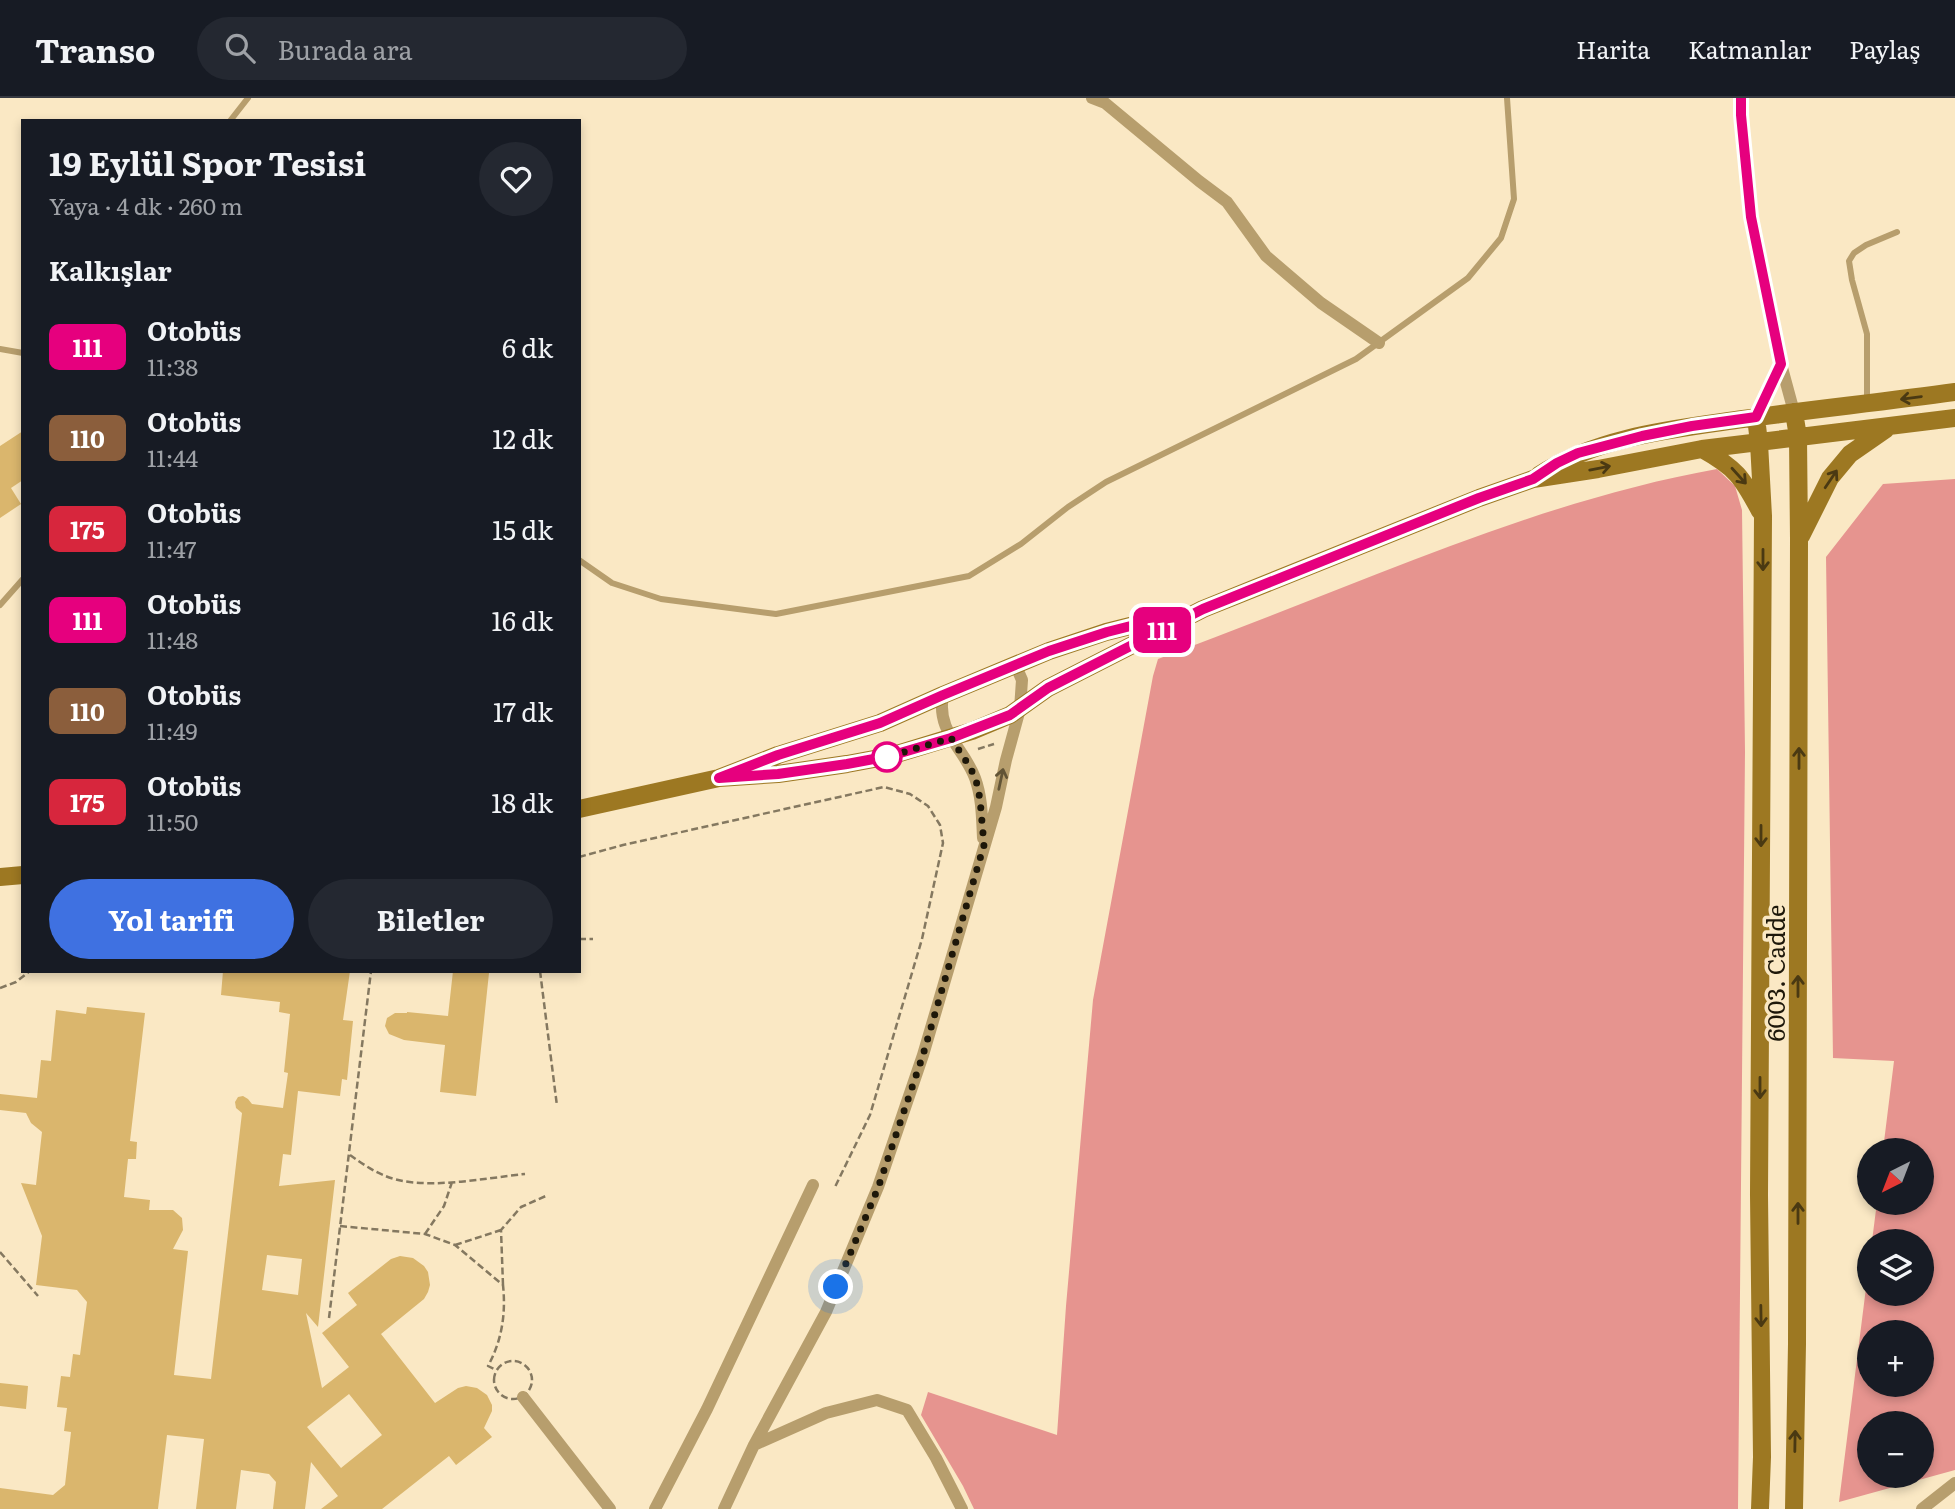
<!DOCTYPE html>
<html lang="tr">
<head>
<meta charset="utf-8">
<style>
	:root { --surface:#171b24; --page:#242831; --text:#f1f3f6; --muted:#9ea1a6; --line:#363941; --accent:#3f71e1 }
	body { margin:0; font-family:Literata,serif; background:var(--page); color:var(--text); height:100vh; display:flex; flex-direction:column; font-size:26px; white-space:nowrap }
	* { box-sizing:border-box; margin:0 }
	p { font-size:23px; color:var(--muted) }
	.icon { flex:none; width:38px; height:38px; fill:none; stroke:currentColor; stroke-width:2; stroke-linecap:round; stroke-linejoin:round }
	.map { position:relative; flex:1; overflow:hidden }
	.side { position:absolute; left:21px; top:21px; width:560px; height:854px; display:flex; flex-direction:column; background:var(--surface); border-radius:0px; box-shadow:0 4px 10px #0003 }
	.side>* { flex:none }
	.badge { padding:0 14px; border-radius:10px; font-size:24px; line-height:46px }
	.needle { width:46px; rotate:222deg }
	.tools { position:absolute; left:1857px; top:1040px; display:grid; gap:14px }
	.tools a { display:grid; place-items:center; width:77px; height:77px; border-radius:50%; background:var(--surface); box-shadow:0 4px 10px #0003; font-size:35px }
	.you { position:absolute; width:35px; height:35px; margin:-18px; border:5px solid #fff; border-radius:50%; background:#1a73e8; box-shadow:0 0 0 10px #1a73e833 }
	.map>.badge { position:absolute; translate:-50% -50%; box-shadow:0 0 0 4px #fff }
	h2 { padding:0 28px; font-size:26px; line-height:63px }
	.round { display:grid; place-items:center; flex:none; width:74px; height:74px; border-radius:37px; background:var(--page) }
	.headline { display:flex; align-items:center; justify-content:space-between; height:119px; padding:0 28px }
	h1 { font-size:33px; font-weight:700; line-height:52px }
	.action { display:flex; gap:14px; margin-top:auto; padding:14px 28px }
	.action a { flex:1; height:80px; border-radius:42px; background:var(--accent); color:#fff; font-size:28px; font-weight:700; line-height:80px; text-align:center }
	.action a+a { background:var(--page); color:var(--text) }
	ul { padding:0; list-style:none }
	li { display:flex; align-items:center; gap:21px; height:91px; padding:0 28px }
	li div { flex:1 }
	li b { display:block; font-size:26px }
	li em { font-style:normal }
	li .badge { min-width:77px; font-weight:700; text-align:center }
	header { display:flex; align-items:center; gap:42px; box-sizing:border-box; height:98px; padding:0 35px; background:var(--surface); border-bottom:2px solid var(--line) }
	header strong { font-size:33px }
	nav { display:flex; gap:38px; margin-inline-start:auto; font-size:24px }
	.search { width:490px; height:63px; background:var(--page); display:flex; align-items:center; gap:18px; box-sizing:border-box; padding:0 24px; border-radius:38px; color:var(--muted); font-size:26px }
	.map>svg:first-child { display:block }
	.forest { fill:#e6948f; fill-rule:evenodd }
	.building { fill:#dab66d; fill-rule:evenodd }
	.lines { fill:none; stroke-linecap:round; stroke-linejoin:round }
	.path { stroke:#847860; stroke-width:2.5; stroke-dasharray:7 3.5; stroke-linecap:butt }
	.service { stroke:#b79e6d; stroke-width:6 }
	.minor { stroke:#b79e6d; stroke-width:12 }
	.secondary { stroke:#9d7822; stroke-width:18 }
	.oneway { stroke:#4a3912 }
	.oneway2 { stroke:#625436 }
	.line-casing { stroke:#fff; stroke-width:16 }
	.line { stroke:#e6007e; stroke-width:10 }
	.walk { stroke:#1d1709; stroke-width:7; stroke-dasharray:0 12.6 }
	.stop-dot { fill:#fff; stroke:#e6007e; stroke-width:3.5 }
	.labels { text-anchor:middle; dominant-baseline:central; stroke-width:7; stroke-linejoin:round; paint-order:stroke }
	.street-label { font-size:24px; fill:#1d1709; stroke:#fae8c4 }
</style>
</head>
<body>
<header>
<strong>Transo</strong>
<div class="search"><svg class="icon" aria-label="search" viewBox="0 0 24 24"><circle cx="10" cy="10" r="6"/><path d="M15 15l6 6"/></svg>Burada ara</div>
<nav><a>Harita</a><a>Katmanlar</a><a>Paylaş</a></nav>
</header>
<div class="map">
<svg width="1955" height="1411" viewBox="0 0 1955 1411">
	<rect width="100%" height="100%" fill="#fae8c4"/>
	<!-- forest -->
	<path class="forest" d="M1717 371 1735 388 1742 412 1745 654 1738 1411H974L963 1388 921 1317 928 1294 1057 1337 1066 1208 1093 902 1153 578 1158 561C1231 533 1304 505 1377 476 1487 433 1600 392 1717 371Z
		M1955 381V1372L1839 1404 1869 1166V1195H1922V1143H1872L1877 1104H1922V1052H1883L1894 963 1833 960 1826 459 1883 386ZM1869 1234H1922V1286H1869ZM1869 1325H1922V1377H1869Z"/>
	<!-- building -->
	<path class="building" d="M23 333V382L11 390 21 406 0 420V348Z
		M223 873H350L343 922 353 923 347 982 342 981 340 998 298 993 291 1057 283 1056 279 1088 335 1082 318 1229 306 1215 322 1290 349 1269 322 1235 357 1207 348 1195 391 1161 400 1158 413 1160 424 1168 428 1174 430 1187 428 1194 424 1201 381 1236 435 1305 458 1290 466 1288 477 1290 487 1297 492 1307V1313L484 1330 492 1339 456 1367 449 1358 382 1411H321L338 1398 311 1364 305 1411H273L276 1384 269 1376 241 1372 236 1411H196L204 1341 167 1337 158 1411H0V1390L53 1397 65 1387 71 1334 64 1333 67 1310 57 1309 61 1278 70 1279 73 1256 80 1257 87 1204 77 1192 36 1187 42 1138 21 1085 36 1087 42 1034 31 1025 26 1015 0 1012V996L37 1000 41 962 51 963 56 912 86 916 87 909 145 915 130 1043 137 1044 136 1061H128L124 1099 150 1102 149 1112H173L182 1120 183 1132 173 1151 188 1153 174 1277 211 1281 242 1015 236 1010 235 1004 238 999 243 998 248 1001 252 1006 283 1010 288 975 284 974 290 916 279 914 280 904 221 897ZM267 1157 302 1161 298 1197 262 1192ZM349 1296 382 1337 341 1370 307 1329Z
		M453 873 489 875 476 998 440 994 445 947 404 942 389 936 385 928 387 920 395 915H407V914L448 918Z
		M0 1285 28 1288 26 1311 0 1308Z"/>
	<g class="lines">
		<!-- path -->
		<path class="path" d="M978 651 994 646
			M579 759 623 747 884 689 910 696 928 708 940 727 943 745 922 841 870 1017 835 1089
			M579 841H593
			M540 873 557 1008
			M0 890 16 884 30 873
			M350 1057C360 1064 371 1072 383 1077 420 1094 484 1080 525 1076
			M340 1128 425 1136 455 1147 503 1187C506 1216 502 1242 488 1268L496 1272
			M425 1136 444 1108 452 1084
			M455 1147 501 1132
			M0 1154 38 1198
			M503 1187 501 1132 521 1109 548 1097
			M329 1220 371 873
			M494 1282a19 19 0 1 1 38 0a19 19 0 1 1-38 0Z"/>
		<!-- service -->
		<path class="service" d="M230 23 248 0
			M0 251 23 255
			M1867 304V236L1852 182 1849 163 1854 155 1866 147 1897 134
			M579 462 612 485 661 501 776 516 969 478 1021 446 1068 409 1106 384 1356 261 1468 180 1501 140 1514 101 1507 0
			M0 507 23 481"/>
		<!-- minor -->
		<path class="minor" d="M1092 0 1105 5 1199 83 1227 104 1266 158 1321 205 1379 245
			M1741 0V17L1751 119 1781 266 1794 314
			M1756 319 1781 266
			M943 597C936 634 964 650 975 680 982 699 982 720 983 740
			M523 1299 610 1411
			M754 1347 826 1315 877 1302 907 1312 936 1360 962 1411
			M655 1411 707 1311 813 1087
			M724 1411 754 1347 826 1214 878 1089 923 957 996 709 1006 662 1020 611 1022 582 1015 566
			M1922 1411 1955 1385"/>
		<!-- secondary -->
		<path class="secondary" d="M1756 319 1759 345 1763 418 1759 1097 1762 1359 1760 1411
			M1702 351C1736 370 1742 379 1760 413
			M1539 377C1599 338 1674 331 1743 321 1814 311 1884 304 1955 294
			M1801 438 1830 380 1850 356 1886 331
			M719 680 778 676 847 666 890 658 972 633 1010 617 1048 590 1203 511 1479 400 1533 381 1598 371 1702 351 1955 320
			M579 711 719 680 778 657 880 625 943 597 1049 553 1106 534 1182 515
			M0 779 23 777
			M1794 1411 1797 1246 1799 441 1798 339 1794 314"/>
	</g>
	<!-- one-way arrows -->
	<defs><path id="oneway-shaft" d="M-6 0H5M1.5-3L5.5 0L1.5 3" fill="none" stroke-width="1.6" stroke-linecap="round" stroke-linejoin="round" transform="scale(1.75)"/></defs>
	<g class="oneway">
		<use href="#oneway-shaft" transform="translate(1911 300) rotate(172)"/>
		<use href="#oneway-shaft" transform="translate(1600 370) rotate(-11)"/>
		<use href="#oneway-shaft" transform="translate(1739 378) rotate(48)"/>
		<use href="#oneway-shaft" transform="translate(1831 381) rotate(-56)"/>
		<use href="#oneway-shaft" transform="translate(1763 462) rotate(90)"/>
		<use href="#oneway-shaft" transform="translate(1799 660) rotate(-90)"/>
		<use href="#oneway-shaft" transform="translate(1761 738) rotate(90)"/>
		<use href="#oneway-shaft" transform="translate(1798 888) rotate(-90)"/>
		<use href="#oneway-shaft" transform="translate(1760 990) rotate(90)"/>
		<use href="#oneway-shaft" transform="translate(1798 1115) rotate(-90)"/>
		<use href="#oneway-shaft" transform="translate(1761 1218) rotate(89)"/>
		<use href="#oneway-shaft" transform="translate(1795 1343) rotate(-89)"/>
	</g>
	<use class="oneway2" href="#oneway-shaft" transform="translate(1001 681) rotate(-78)"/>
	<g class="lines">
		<defs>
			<path id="line" d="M1178 516 1107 534 1049 553 943 597 880 625 778 657 719 680 778 676 847 666 890 658 951 640 1010 617 1048 590 1203 511 1479 400 1533 381 1557 365 1578 355 1642 338 1692 328 1756 319 1781 266 1751 119 1741 17V0"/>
		</defs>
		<!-- line casing -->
		<use href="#line" class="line-casing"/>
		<!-- line -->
		<use href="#line" class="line"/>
		<!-- walk -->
		<path class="walk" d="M836 1189 878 1090 923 957 984 747 980 701 976 682 970 669 951 640 887 659"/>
	</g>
	<!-- markers -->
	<circle class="stop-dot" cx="887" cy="659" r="14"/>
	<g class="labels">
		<!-- street labels -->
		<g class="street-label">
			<text transform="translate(1774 875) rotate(-90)">6003. Cadde</text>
		</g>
	</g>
</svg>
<div class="tools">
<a><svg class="needle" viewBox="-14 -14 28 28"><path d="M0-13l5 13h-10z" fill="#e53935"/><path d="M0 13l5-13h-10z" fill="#9ea1a6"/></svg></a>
<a><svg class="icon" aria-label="layers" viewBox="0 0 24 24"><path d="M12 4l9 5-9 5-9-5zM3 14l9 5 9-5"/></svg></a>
<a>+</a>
<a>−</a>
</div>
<div class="you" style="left:836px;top:1189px"></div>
<b class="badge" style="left:1162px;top:532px;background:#e6007e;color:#fff">111</b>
<section class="side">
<div class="headline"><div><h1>19 Eylül Spor Tesisi</h1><p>Yaya · 4 dk · 260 m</p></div><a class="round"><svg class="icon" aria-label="heart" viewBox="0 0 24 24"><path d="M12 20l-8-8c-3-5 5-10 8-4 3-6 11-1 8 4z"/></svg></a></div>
<h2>Kalkışlar</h2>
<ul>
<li><span class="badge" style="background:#e6007e;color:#fff">111</span><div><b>Otobüs</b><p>11:38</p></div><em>6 dk</em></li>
<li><span class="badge" style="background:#8b5e3c;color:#fff">110</span><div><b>Otobüs</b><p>11:44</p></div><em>12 dk</em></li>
<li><span class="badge" style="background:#d7263d;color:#fff">175</span><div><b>Otobüs</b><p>11:47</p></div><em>15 dk</em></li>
<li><span class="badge" style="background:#e6007e;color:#fff">111</span><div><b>Otobüs</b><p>11:48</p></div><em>16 dk</em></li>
<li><span class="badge" style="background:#8b5e3c;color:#fff">110</span><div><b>Otobüs</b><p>11:49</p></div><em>17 dk</em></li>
<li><span class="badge" style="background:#d7263d;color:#fff">175</span><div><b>Otobüs</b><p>11:50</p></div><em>18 dk</em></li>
</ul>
<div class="action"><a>Yol tarifi</a><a>Biletler</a></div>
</section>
</div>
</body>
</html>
